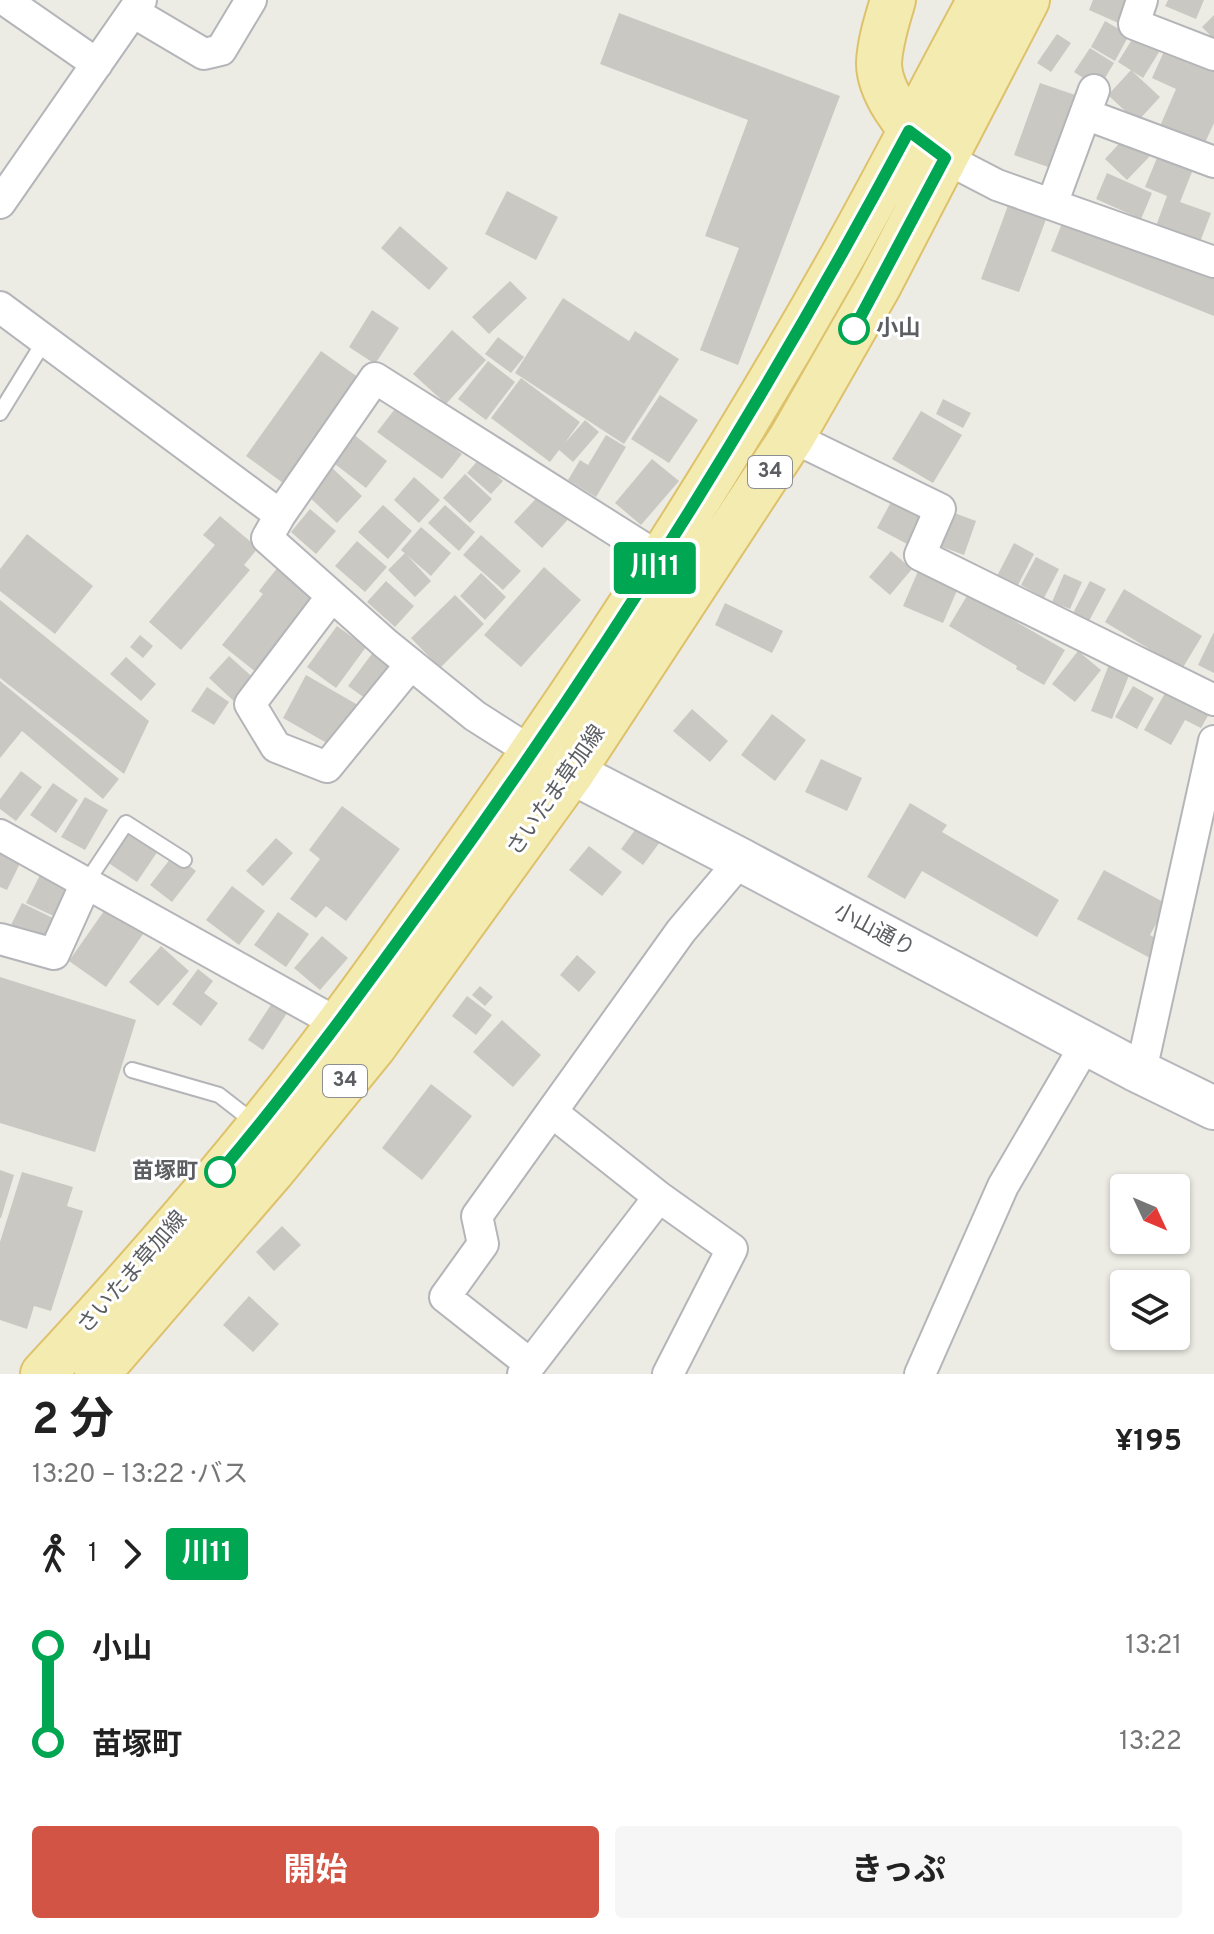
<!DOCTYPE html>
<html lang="ja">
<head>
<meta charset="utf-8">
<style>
	:root { --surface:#fff; --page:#f6f6f6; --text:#222; --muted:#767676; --accent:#d25444 }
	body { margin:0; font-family:Overpass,"Noto Sans JP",sans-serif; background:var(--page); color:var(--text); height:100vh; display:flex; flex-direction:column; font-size:30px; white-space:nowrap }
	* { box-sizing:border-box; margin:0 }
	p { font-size:26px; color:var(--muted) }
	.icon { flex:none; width:44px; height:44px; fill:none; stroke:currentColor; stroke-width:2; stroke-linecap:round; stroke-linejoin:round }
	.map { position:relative; height:1374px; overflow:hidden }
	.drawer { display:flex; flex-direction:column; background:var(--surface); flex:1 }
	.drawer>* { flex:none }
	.badge { padding:0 16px; border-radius:6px; font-size:28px; line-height:52px }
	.needle { width:52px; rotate:134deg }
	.tools { position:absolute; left:1110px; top:1174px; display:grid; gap:16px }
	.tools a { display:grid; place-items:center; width:80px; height:80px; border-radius:8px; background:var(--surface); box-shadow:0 2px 6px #0004; font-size:40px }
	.map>.badge { position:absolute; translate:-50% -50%; box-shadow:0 0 0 4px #fff }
	.legs { display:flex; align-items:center; gap:12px; height:88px; padding:0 32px; font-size:26px }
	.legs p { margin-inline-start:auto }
	.overview { display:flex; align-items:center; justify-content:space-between; height:136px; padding:0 32px }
	h1 { font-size:44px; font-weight:700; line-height:60px }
	.button { display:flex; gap:16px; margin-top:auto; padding:16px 32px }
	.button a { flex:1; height:92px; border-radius:8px; background:var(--accent); color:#fff; font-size:32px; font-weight:700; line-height:92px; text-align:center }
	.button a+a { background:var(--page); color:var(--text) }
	ul { padding:0 32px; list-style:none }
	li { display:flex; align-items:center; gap:28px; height:96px; font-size:30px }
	li i { display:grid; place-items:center; width:12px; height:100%; margin:0 10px; background:currentColor }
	li i::after { content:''; width:20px; height:20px; margin:-10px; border:6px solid; border-radius:50%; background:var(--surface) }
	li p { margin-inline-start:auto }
	li:first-child i { background:linear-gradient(#0000 50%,currentColor 0) }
	li:last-child i { background:linear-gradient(currentColor 50%,#0000 0) }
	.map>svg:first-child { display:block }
	.building { fill:#cac8c2 }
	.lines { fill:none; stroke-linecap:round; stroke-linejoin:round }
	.lane-casing { stroke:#b4b5b9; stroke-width:18 }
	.street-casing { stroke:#b4b5b9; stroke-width:34 }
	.secondary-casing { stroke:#b5b7bc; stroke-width:46 }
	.primary-casing { stroke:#dec26b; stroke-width:48 }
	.lane { stroke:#fff; stroke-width:14 }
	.street { stroke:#fff; stroke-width:30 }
	.secondary { stroke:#fff; stroke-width:42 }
	.primary { stroke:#f4ebb1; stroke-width:44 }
	.line-1-casing { stroke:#fff; stroke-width:18 }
	.line-1 { stroke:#00a651; stroke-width:12 }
	.stop-1-dot { fill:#fff; stroke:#00a651; stroke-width:4 }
	.labels { text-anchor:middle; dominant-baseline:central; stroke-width:6; stroke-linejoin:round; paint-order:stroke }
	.shield { fill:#fff; stroke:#8d8e91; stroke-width:2 }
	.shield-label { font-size:20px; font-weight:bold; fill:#5c5e62 }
	.stop-label { font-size:22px; font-weight:bold; fill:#5c5e62; stroke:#fff; text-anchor:start }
	.street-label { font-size:22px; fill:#5c5e62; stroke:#fff }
</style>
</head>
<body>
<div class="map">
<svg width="1214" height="1374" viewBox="0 0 1214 1374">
	<rect width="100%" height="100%" fill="#ecebe4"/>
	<!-- building -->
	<path class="building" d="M1093 0H1134L1123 25 1089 10Z
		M1168 0H1204L1196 19 1165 6Z
		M619 13 840 96 738 365 700 350 739 248 705 236 748 120 600 64Z
		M1214 15V39L1202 27Z
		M1105 21 1129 35 1115 61 1091 47Z
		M1136 33 1161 49 1143 78 1118 62Z
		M1057 34 1071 43 1051 72 1037 63Z
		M1166 47 1214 64V123L1204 145 1160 126 1176 89 1152 78Z
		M1090 48 1114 63 1099 88 1074 72Z
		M1131 70 1160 97 1137 122 1108 95Z
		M1040 83 1081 97 1054 169 1014 155Z
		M1127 135 1150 156 1127 180 1105 159Z
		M1159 153 1194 167 1180 202 1211 213 1200 242 1156 226 1167 196 1145 187Z
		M1107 173 1152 193 1141 219 1096 199Z
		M507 191 558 217 536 260 485 234Z
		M1010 200 1048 214 1019 292 981 279Z
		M1065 216 1214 275V316L1051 251Z
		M400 226 448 268 429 290 381 248Z
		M510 281 527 298 489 334 472 317Z
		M563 298 629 341 635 331 679 359 624 444 515 373Z
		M372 310 399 328 375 364 349 347Z
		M452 330 486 360 446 404 413 374Z
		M498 337 524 357 511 373 485 354Z
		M321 351 362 380 287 486 246 456Z
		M488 361 515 382 486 420 458 399Z
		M521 378 580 422 564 444 585 420 599 432 573 462 559 450 550 462 491 418Z
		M660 395 698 420 669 463 631 439Z
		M943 399 971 413 963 428 936 414Z
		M398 405 462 454 442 479 377 432Z
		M921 411 962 435 933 483 892 459Z
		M348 430 387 461 366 488 326 457Z
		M606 435 626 447 596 497 568 480 580 460 588 465Z
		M479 459 503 481 491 494 467 473Z
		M652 459 679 481 641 525 615 503Z
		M329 465 362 496 337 523 304 492Z
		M465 474 492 499 470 523 443 498Z
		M414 477 440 500 419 523 394 500Z
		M545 489 573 514 542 548 514 522Z
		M891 502 923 520 909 545 877 528Z
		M383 505 412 531 388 559 358 532Z
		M445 505 475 532 459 551 428 523Z
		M310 509 336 531 316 554 291 532Z
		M949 511 976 521 964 555 937 545Z
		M220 516 258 548 244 565 250 570 181 650 149 622 215 545 203 535Z
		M421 527 451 553 431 576 401 550Z
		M27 534 93 586 55 634 0 591V569Z
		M481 535 521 571 503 590 463 555Z
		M357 541 387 567 365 592 335 566Z
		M1014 543 1034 554 1017 587 997 576Z
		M891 551 912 569 890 595 869 577Z
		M405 553 431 581 415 597 388 570Z
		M1036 557 1059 569 1044 598 1021 585Z
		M282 562 321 593 257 673 222 645 263 594 259 591Z
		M544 567 581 600 521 667 484 635Z
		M919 569 959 586 943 623 903 606Z
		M481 573 506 597 485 620 460 596Z
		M1064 574 1082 582 1070 609 1052 602Z
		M386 581 414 606 395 627 367 602Z
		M1090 581 1106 589 1089 621 1073 613Z
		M1124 589 1202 636 1182 669 1105 622Z
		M968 594 1065 650 1044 685 1016 669 1017 666 949 626Z
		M455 595 484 624 440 668 411 638Z
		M0 600 149 721 124 774 0 678Z
		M725 603 783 631 772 653 715 625Z
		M337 626 366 647 336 688 307 667Z
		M1214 632V673L1198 665Z
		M140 635 153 646 143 658 130 647Z
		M377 647 397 662 369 701 348 686Z
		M1078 651 1101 670 1075 702 1052 684Z
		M229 656 259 683 239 706 209 678Z
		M126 657 156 684 141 701 110 674Z
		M1110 662 1131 670 1112 719 1091 711Z
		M306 675 363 708 339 750 283 718Z
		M0 681 119 779 103 799 22 731 0 758Z
		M1133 686 1154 698 1137 729 1115 717Z
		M207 687 229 702 214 725 191 711Z
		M1168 688 1210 712 1201 728 1185 720 1171 745 1144 730Z
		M692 709 728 741 710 762 673 731Z
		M772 714 806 740 775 781 741 755Z
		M821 759 862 778 847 811 805 792Z
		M21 771 42 787 16 821 0 809V799Z
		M53 783 78 800 56 833 30 815Z
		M85 797 108 810 85 850 61 837Z
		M910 803 947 825 942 832 1059 900 1037 937 922 871 905 899 867 877Z
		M342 806 400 849 346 921 326 906 316 918 290 899 320 859 309 850Z
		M638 826 660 842 643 865 621 849Z
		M129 828 160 848 137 882 107 862Z
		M276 838 293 853 263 886 246 871Z
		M0 842 25 853 7 890 0 887Z
		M589 846 622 872 602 896 569 870Z
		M174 854 196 871 172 902 150 885Z
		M44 867 80 885 62 920 26 903Z
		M1104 870 1167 904 1150 935 1159 940 1150 958 1077 919Z
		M232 886 265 911 239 945 206 920Z
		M111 901 148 927 106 987 69 961Z
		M22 903 59 921 48 944 11 925Z
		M278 912 309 934 286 967 254 945Z
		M322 936 348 958 320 990 294 968Z
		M161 946 189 971 158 1006 129 982Z
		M577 955 596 972 579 992 560 975Z
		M198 969 213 981 204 993 218 1003 201 1026 172 1004Z
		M0 977 136 1020 95 1152 0 1123Z
		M480 986 493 997 485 1006 472 995Z
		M467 996 492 1015 476 1035 452 1016Z
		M276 997 291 1007 263 1050 248 1040Z
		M502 1020 541 1055 513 1087 473 1052Z
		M431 1084 472 1116 422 1180 382 1148Z
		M0 1170 14 1175 1 1218H0Z
		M22 1172 73 1187 67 1206 83 1211 51 1311 34 1306 27 1329 0 1320V1242Z
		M282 1226 301 1245 274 1271 256 1252Z
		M249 1296 279 1324 253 1352 223 1325Z"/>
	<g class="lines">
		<defs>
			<path id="lane" d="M0 413 45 340
				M86 883 126 823 184 860
				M132 1070 219 1095 255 1123"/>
			<path id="street" d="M5 0 97 64
				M1142 0 1134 24 1214 55
				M133 12 204 54 221 50 251 0
				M1085 114 1214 162
				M945 158 997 185 1214 262
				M0 203 141 0
				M1052 204 1094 90
				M0 307 280 515 267 538 386 644 475 716 533 753
				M792 437 940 509 920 555 1214 700
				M280 515 375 378 661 559
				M332 596 250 704 276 747 327 767 411 664
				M0 835 339 1024
				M0 939 54 954 86 883
				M1134 1069 1145 1053 1214 741
				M553 1113 659 1197 732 1249 668 1374
				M530 1364 445 1297 483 1244 477 1216 681 931 741 860
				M523 1374 659 1197
				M920 1374 1003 1186 1086 1044"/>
			<path id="secondary" d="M542 757 741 860 1134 1069 1214 1108"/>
			<path id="primary" d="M893 0C887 21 880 41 879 63 879 91 906 128 927 144
				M43 1374C147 1262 249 1145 340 1022 377 973 412 922 448 872 588 677 719 475 837 266 887 178 932 88 980 0
				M97 1374 272 1171 374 1046 573 771 792 437 879 285 1027 0"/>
		</defs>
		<!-- lane casing -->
		<use href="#lane" class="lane-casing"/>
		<!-- street casing -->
		<use href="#street" class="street-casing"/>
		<!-- secondary casing -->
		<use href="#secondary" class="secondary-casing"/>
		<!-- primary casing -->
		<use href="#primary" class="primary-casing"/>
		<!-- lane -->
		<use href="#lane" class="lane"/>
		<!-- street -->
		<use href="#street" class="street"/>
		<!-- secondary -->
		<use href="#secondary" class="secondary"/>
		<!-- primary -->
		<use href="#primary" class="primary"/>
	</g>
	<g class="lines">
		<defs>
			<path id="line-1" d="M220 1172C299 1079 370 980 441 882 614 642 770 391 909 131L945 158 854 329"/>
		</defs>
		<!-- line-1 casing -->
		<use href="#line-1" class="line-1-casing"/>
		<!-- line-1 -->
		<use href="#line-1" class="line-1"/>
	</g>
	<!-- markers -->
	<g class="stop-1-dot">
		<circle cx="854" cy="329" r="14"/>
		<circle cx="220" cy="1172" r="14"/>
	</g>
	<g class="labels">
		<!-- shield labels -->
		<g class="shield">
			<rect x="748" y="456" width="44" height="32" rx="6"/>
			<rect x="323" y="1065" width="44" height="32" rx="6"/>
		</g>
		<g class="shield-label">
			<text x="770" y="472">34</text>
			<text x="345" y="1081">34</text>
		</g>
		<!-- stop labels -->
		<g class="stop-label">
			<text x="876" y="329">小山</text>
			<text x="198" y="1172" text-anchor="end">苗塚町</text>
		</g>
		<!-- street labels -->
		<g class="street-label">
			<text transform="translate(557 791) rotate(-55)">さいたま草加線</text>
			<text transform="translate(874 931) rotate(28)">小山通り</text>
			<text transform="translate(133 1273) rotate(-49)">さいたま草加線</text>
		</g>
	</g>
</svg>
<div class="tools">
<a><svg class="needle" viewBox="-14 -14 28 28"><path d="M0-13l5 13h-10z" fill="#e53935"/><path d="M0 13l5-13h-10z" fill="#767676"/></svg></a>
<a><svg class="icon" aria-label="layers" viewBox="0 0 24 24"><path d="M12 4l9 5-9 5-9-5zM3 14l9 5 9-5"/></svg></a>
</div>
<b class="badge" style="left:655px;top:568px;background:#00a651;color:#fff">川11</b>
</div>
<section class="drawer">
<div class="overview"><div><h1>2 分</h1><p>13:20 – 13:22 · バス</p></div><b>¥195</b></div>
<div class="legs"><svg class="icon" aria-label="walk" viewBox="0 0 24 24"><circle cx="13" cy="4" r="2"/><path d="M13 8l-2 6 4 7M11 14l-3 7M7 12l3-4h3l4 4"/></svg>1<svg class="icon" aria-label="forward" viewBox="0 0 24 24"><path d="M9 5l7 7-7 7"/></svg><b class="badge" style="background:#00a651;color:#fff">川11</b></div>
<ul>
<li><i style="color:#00a651"></i><b>小山</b><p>13:21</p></li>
<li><i style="color:#00a651"></i><b>苗塚町</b><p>13:22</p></li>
</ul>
<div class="button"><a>開始</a><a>きっぷ</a></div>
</section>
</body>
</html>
